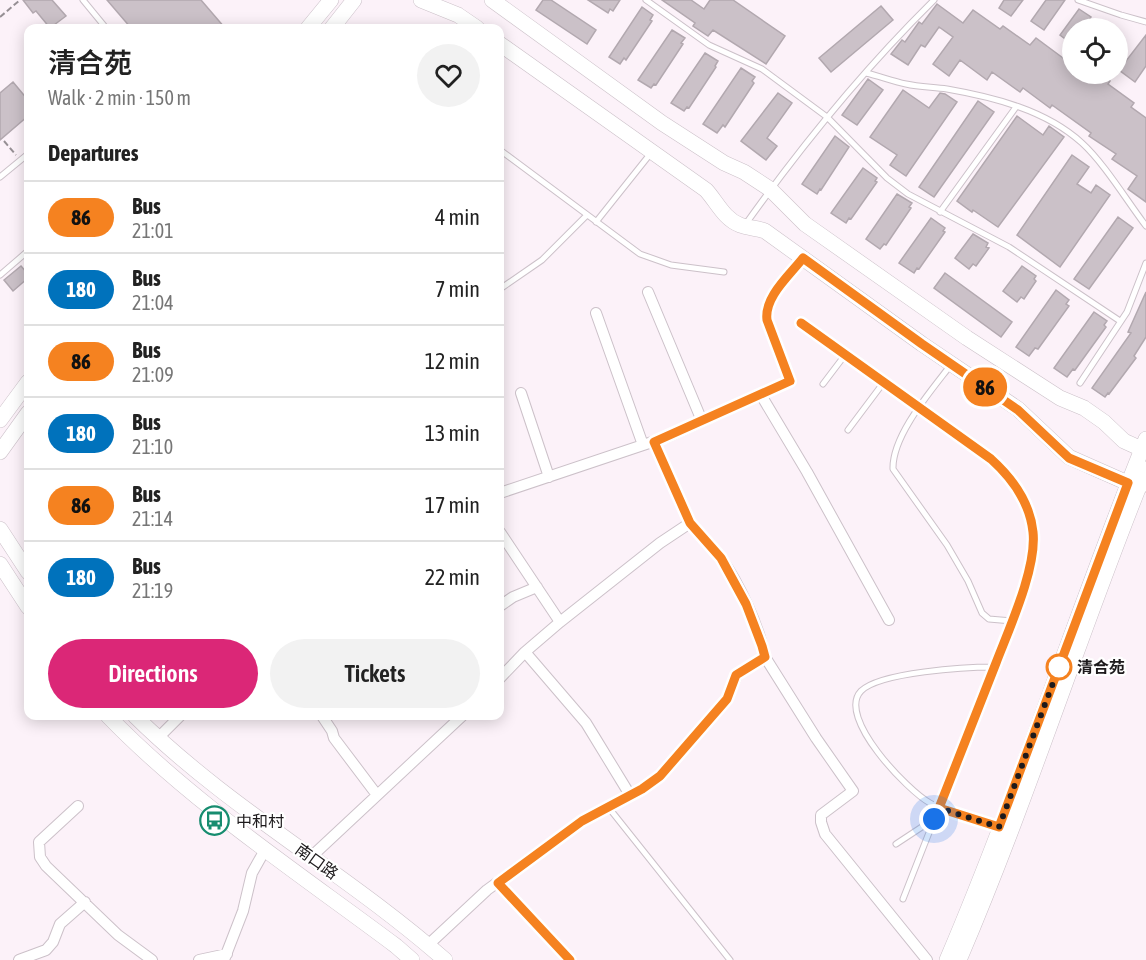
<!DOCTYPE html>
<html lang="en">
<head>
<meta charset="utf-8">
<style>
	:root { --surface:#fff; --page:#f2f2f2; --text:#222; --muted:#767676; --line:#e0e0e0; --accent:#db2777 }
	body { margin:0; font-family:"Asap Condensed","Noto Sans SC",sans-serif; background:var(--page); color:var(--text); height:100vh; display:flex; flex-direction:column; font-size:22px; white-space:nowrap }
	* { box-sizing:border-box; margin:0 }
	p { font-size:20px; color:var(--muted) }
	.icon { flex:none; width:33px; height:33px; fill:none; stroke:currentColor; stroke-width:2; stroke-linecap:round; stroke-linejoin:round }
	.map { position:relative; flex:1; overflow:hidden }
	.panel { position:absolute; left:24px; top:24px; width:480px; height:696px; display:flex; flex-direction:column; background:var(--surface); border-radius:12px; box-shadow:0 3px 15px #0003 }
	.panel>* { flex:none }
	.badge { padding:0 12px; border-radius:20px; font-size:21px; line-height:39px }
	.buttons { position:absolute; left:1062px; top:18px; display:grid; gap:12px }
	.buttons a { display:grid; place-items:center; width:66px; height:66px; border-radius:50%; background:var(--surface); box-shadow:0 3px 15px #0003; font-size:30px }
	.you { position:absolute; width:30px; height:30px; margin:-15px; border:4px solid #fff; border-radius:50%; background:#1a73e8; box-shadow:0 0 0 9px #1a73e833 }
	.map>.badge { position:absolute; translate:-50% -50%; box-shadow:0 0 0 3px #fff }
	h2 { padding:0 24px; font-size:22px; line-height:54px }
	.round { display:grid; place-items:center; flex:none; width:63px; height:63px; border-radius:32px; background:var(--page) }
	.head { display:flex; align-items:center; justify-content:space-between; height:102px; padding:0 24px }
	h1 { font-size:28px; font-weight:600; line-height:45px }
	.action { display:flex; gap:12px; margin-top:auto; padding:12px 24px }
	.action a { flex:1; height:69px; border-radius:36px; background:var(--accent); color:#fff; font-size:24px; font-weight:600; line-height:69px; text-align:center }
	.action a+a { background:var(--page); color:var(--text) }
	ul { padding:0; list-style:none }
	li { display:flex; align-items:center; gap:18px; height:72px; padding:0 24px; border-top:2px solid var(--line) }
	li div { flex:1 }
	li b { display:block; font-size:22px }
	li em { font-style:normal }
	li .badge { min-width:66px; font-weight:700; text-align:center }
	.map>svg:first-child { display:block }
	.building { fill:#cbc1c8; stroke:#b2a8af; stroke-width:1.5 }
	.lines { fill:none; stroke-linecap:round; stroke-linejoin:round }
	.lane-casing { stroke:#ccc1c9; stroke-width:7 }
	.street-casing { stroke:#ccc1c9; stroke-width:12 }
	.secondary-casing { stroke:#ccc1c9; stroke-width:16 }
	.path { stroke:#968f94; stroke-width:2; stroke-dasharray:6 3; stroke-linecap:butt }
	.lane { stroke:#fff; stroke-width:5 }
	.street { stroke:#fff; stroke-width:10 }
	.secondary { stroke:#fff; stroke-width:15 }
	.line-casing { stroke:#fff; stroke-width:14 }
	.line { stroke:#f58220; stroke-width:9 }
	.walk { stroke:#1d1a1c; stroke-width:6; stroke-dasharray:0 10.8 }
	.stop-dot { fill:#fff; stroke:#f58220; stroke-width:3 }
	.labels { text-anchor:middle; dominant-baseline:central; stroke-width:4.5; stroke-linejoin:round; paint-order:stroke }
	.stop-label { font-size:16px; font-weight:bold; fill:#1d1a1c; stroke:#fff; text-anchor:start }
	.poi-label { font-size:16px; fill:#1d1a1c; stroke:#fff; text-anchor:start }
	.street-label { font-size:16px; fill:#1d1a1c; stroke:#fff }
</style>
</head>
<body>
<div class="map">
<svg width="1146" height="960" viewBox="0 0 1146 960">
	<rect width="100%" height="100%" fill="#fcf2f9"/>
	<!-- building -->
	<path class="building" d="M23 0H52L66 16 50 28 36 11 33 13Z
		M107 0H201L225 28H131Z
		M543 0H551L596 30 587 44 536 10Z
		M588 0H620L613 11 610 9 608 13Z
		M662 0H691L704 9 710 0H733L785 36 766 64 713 30 708 36 693 26 695 23Z
		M1004 0H1023L1011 16 999 8Z
		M1046 0H1065L1044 30 1031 21Z
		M937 4 963 23 973 10 1000 29 1003 26 1030 45 1036 38 1063 58 1072 45V74H1099L1110 81 1108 84 1134 103 1131 107 1146 118V202L1128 189 1137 176 1112 159 1116 154 1089 136 1091 133 1052 105 1050 108 1023 88 1020 92 992 72 987 80 960 60 949 76 933 64 953 37 939 27 925 47 921 45 908 65 891 54 902 40 905 42 919 22 922 24Z
		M881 6 893 20 831 72 819 58Z
		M642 7 653 15 650 20 652 21 626 60 624 58 620 64 609 57Z
		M1079 9 1091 17 1084 28H1072V44L1060 35Z
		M672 30 685 38 681 43 683 44 656 85 654 84 651 88 638 80Z
		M1146 35V66L1135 82 1119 70Z
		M705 53 718 61 715 66 716 67 689 108 687 107 684 111 671 103Z
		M741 68 755 77 752 81 754 83 725 127 723 125 717 133 703 124Z
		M868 79 883 90 857 125 842 115Z
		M13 82 28 100V116L0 140V93Z
		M903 90 929 108 940 93 945 94 957 102 906 176 890 165 897 155 870 137Z
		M778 93 792 103 767 138 777 146 766 160 741 141Z
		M978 101 994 112 934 197 919 187Z
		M1017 116 1043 135 1049 126 1064 137 998 227 973 210 972 212 957 201Z
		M835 136 849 147 821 190 820 189 817 194 802 184Z
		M1072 155 1089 167 1077 184 1091 193 1096 185 1110 195 1060 267 1017 235Z
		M863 168 877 178 875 181 877 182 851 219 849 218 846 223 831 213Z
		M897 194 912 203 909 207 911 208 886 245 884 244 880 249 866 239Z
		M1118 217 1133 228 1089 289 1074 279Z
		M931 218 945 228 943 231 945 232 919 269 917 268 914 273 899 263Z
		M973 234 988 243 986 247 989 248 976 266 973 264 969 269 955 258Z
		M21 266 28 274V278L13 291 4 280Z
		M1022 266 1036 276 1034 279 1036 281 1024 299 1021 297 1017 302 1003 291Z
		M945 273 1012 322 1001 337 934 288Z
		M1056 290 1069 300 1066 304 1069 306 1038 349 1035 348 1029 356 1016 347Z
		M1146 292V337L1134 356 1136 358 1109 394 1108 393 1105 397 1092 388 1131 333 1128 332Z
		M1094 312 1107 321 1104 325 1106 327 1075 370 1073 369 1067 377 1054 368Z"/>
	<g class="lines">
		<defs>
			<path id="lane" d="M83 0 106 28
				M646 0 709 45 762 69 827 117 887 178 908 194 1009 247 1120 321
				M1078 0 1121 15 1146 22
				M866 73C879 76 892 81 906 84 919 87 933 87 947 89 993 97 1046 110 1082 143 1104 163 1127 201 1146 226
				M500 150 640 254 671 265 724 272
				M0 177 28 154
				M940 212 1016 107
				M596 222 651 153
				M745 225C802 145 864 69 934 0
				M0 275 28 251
				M500 289 542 260 587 215
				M801 323 991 459 1016 487 1028 510 1033 532 1032 560 1012 621 903 899
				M950 366C930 392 892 436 893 469L947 545 968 581 982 613 989 619 1012 621
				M1080 383 1127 312 1146 263
				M823 384 845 355
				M848 430 884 382
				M994 667C967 667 880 672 861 691 836 717 908 791 930 803 951 815 976 820 999 827
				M609 808 730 960
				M896 844 934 819
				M498 883 570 960"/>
			<path id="street" d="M648 292 702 421
				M596 313 643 445
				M521 393 549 477
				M761 395 807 472 889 620
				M500 493 667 437 790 381 767 320C764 297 789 276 803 258
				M690 523C700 534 712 546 721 558 739 583 759 626 765 657L816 738 853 791 821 815V822L825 834 927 960
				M500 532 560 622 525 652 500 678
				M500 606 513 597 537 587
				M560 622 660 543 690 523 654 442
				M525 652 586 723 630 795
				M322 716 332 731 334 738 377 795
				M158 738 180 716
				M78 806 39 842 40 857 46 866 118 935 152 960
				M311 857 462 716
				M428 945 487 890 582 821 642 789 660 776 727 699 737 675 765 657
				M19 960 46 950 53 942 60 924 85 902
				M199 960 227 954
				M224 960 243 911 252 873 266 848"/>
			<path id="secondary" d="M421 0 458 15 477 28
				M492 0 662 123 724 163 744 172 770 189 805 224 967 338 1060 398 1084 408 1104 422 1124 441 1146 451
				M308 28 331 0
				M332 28 354 0
				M500 44 706 190C717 202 724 219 740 225 748 228 757 228 765 231L922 344 1018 409 1069 457 1139 488
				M0 420 28 382
				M0 452 28 413
				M0 529 28 572
				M0 564 28 607
				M108 716C191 802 300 874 396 946L412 960
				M135 716C229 809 346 873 445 960
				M947 960C1020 789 1076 612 1146 439
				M959 960C1028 799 1080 632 1146 469"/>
		</defs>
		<!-- lane casing -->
		<use href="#lane" class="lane-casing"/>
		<!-- street casing -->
		<use href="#street" class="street-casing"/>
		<!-- secondary casing -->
		<use href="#secondary" class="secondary-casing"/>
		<!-- path -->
		<path class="path" d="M0 17 20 0
			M4 141 16 155"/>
		<!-- lane -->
		<use href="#lane" class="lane"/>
		<!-- street -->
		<use href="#street" class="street"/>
		<!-- secondary -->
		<use href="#secondary" class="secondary"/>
	</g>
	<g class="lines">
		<defs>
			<path id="line" d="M570 960 498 883 582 821 642 789 660 776 727 699 736 675 765 657 762 646 746 604 721 558 690 523 654 442 790 381 767 320C764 297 789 276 803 258L922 344 1018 410 1069 458 1128 483 999 827 939 808C958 760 977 711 996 663 1009 629 1037 568 1033 532 1030 503 1012 478 991 459L801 323"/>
		</defs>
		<!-- line casing -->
		<use href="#line" class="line-casing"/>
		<!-- line -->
		<use href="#line" class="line"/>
		<!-- walk -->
		<path class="walk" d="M934 819 939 808 999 827 1059 667"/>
	</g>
	<!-- icons -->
	<defs>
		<symbol id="bus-ring" viewBox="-11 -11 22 22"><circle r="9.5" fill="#fff" stroke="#168c6f" stroke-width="1.5"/><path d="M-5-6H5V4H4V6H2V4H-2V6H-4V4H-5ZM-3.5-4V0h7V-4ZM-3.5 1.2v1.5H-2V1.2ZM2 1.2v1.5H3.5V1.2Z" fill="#168c6f"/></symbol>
	</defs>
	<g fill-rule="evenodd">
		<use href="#bus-ring" x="198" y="804" width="33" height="33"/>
	</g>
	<!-- markers -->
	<circle class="stop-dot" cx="1059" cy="667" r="12"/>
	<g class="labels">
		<!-- stop labels -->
		<g class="stop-label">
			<text x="1077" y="667">清合苑</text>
		</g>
		<!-- poi labels -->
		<g class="poi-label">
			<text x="236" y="821">中和村</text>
		</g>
		<!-- street labels -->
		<g class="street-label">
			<text transform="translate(317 861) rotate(36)">南口路</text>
		</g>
	</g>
</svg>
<div class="buttons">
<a><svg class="icon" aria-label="locate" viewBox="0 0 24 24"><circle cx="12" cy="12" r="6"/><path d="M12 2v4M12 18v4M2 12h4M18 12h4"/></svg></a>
</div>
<div class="you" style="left:934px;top:819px"></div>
<b class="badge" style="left:985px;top:387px;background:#f58220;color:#111">86</b>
<section class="panel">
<div class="head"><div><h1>清合苑</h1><p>Walk · 2 min · 150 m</p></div><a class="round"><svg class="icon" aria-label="heart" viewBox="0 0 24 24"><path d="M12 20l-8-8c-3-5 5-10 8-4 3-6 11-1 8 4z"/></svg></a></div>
<h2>Departures</h2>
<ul>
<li><span class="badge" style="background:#f58220;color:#111">86</span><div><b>Bus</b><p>21:01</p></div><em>4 min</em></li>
<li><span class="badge" style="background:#0072bc;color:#fff">180</span><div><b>Bus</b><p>21:04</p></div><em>7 min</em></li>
<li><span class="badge" style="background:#f58220;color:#111">86</span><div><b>Bus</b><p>21:09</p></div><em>12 min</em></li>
<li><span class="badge" style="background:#0072bc;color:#fff">180</span><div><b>Bus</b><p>21:10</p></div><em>13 min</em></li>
<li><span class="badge" style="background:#f58220;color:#111">86</span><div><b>Bus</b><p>21:14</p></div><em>17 min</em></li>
<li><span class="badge" style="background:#0072bc;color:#fff">180</span><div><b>Bus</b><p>21:19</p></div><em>22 min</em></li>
</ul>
<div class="action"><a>Directions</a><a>Tickets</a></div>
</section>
</div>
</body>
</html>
